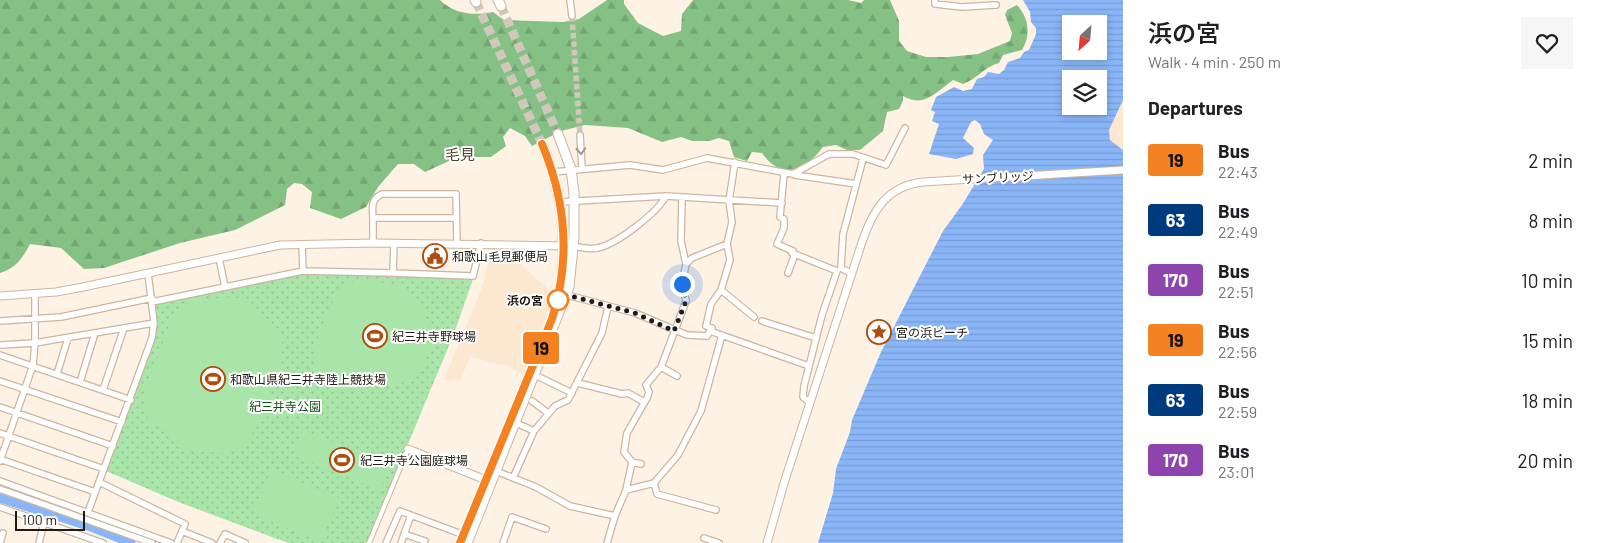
<!DOCTYPE html>
<html lang="en">
<head>
<meta charset="utf-8">
<style>
	:root { --surface:#fff; --page:#f6f6f6; --text:#202124; --muted:#757577 }
	body { margin:0; font-family:Barlow,"Noto Sans JP",sans-serif; background:var(--page); color:var(--text); height:100vh; display:flex; flex-direction:column; font-size:19px; white-space:nowrap }
	* { box-sizing:border-box; margin:0 }
	p { font-size:16px; color:var(--muted) }
	.icon { flex:none; width:28px; height:28px; fill:none; stroke:currentColor; stroke-width:2; stroke-linecap:round; stroke-linejoin:round }
	.map { position:relative; flex:1; overflow:hidden }
	.sheet { display:flex; flex-direction:column; background:var(--surface); width:475px }
	.sheet>* { flex:none }
	.badge { padding:0 10px; border-radius:4px; font-size:18px; line-height:32px }
	.needle { width:32px; rotate:206deg }
	.fabs { position:absolute; left:1062px; top:15px; display:grid; gap:10px }
	.fabs a { display:grid; place-items:center; width:45px; height:45px; border-radius:0px; background:var(--surface); box-shadow:0 2px 8px #0003; font-size:25px }
	.scale { position:absolute; left:15px; bottom:12px; width:70px; box-sizing:border-box; padding-left:5px; border:2px solid #221b13; border-top:0; font-size:14px; line-height:18px; white-space:nowrap; color:#221b13; -webkit-text-stroke:4px #fff; paint-order:stroke }
	.you { position:absolute; width:25px; height:25px; margin:-12px; border:4px solid #fff; border-radius:50%; background:#1a73e8; box-shadow:0 0 0 8px #1a73e833 }
	.map>.badge { position:absolute; translate:-50% -50%; box-shadow:0 0 0 2px #fff }
	h2 { padding:0 25px; font-size:19px; line-height:45px }
	.round { display:grid; place-items:center; flex:none; width:52px; height:52px; border-radius:0px; background:var(--page) }
	.summary { display:flex; align-items:center; justify-content:space-between; height:85px; padding:0 25px }
	h1 { font-size:24px; font-weight:600; line-height:38px }
	ul { padding:0; list-style:none }
	li { display:flex; align-items:center; gap:15px; height:60px; padding:0 25px }
	li div { flex:1 }
	li b { display:block; font-size:19px }
	li em { font-style:normal }
	li .badge { min-width:55px; font-weight:700; text-align:center }
	main { display:flex; flex:1; min-height:0 }
	.map>svg:first-child { display:block }
	.built { fill:#fce7d1 }
	.forest { fill:url(#forest-firs) }
	.park { fill:url(#park-dots) }
	.pitch { fill:#a9e5a9 }
	.water { fill:url(#water-rules); fill-rule:evenodd }
	.lines { fill:none; stroke-linecap:round; stroke-linejoin:round }
	.river { stroke:#8ab6f8; stroke-width:9 }
	.minor-tunnel { stroke:#d2c7bb; stroke-width:5.5; stroke-dasharray:5.5 3; stroke-linecap:butt }
	.trunk-tunnel { stroke:#d2c7bb; stroke-width:9; stroke-dasharray:9 4.5; stroke-linecap:butt }
	.pedestrian-casing { stroke:#cab6a1; stroke-width:6 }
	.minor-casing { stroke:#cab6a1; stroke-width:8 }
	.tertiary-casing { stroke:#cab6a1; stroke-width:9 }
	.trunk-casing { stroke:#cab6a1; stroke-width:11 }
	.pedestrian { stroke:#fff; stroke-width:4 }
	.minor { stroke:#fff; stroke-width:5.5 }
	.tertiary { stroke:#fff; stroke-width:7 }
	.trunk { stroke:#fff; stroke-width:9 }
	.oneway { stroke:#9c9895 }
	.line-casing { stroke:#fff; stroke-width:11 }
	.line { stroke:#f58220; stroke-width:8 }
	.walk { stroke:#221b13; stroke-width:5; stroke-dasharray:0 9 }
	.stop-dot { fill:#fff; stroke:#f58220; stroke-width:2.5 }
	.labels { text-anchor:middle; dominant-baseline:central; stroke-width:4; stroke-linejoin:round; paint-order:stroke }
	.street-label { font-size:12px; fill:#221b13; stroke:#fff }
	.poi-label { font-size:12px; fill:#221b13; stroke:#fff; text-anchor:start }
	.stop-label { font-size:12px; font-weight:bold; fill:#221b13; stroke:#fff; text-anchor:end }
	.park-label { font-size:12px; fill:#135219; stroke:#fff }
	.quarter-label { font-size:15px; fill:#51412f; stroke:#fff }
</style>
</head>
<body>
<main>
<div class="map">
<svg width="1123" height="543" viewBox="0 0 1123 543">
	<defs>
		<pattern id="forest-firs" width="22" height="20" patternUnits="userSpaceOnUse" patternTransform="scale(1.25)"><rect width="22" height="20" fill="#85c185"/><path d="M5 1l3.5 6h-7zM16 11l3.5 6h-7z" fill="#73a572"/></pattern>
		<pattern id="park-dots" width="8" height="8" patternUnits="userSpaceOnUse" patternTransform="scale(1.25)"><rect width="8" height="8" fill="#a9e5a9"/><path d="M2 2h.1M6 6h.1" fill="none" stroke="#91c491" stroke-width="1.8" stroke-linecap="round"/></pattern>
		<pattern id="water-rules" width="6" height="5" patternUnits="userSpaceOnUse" patternTransform="scale(1.25)"><rect width="6" height="5" fill="#8ab6f8"/><path d="M0 2.5h6" fill="none" stroke="#779cd4"/></pattern>
	</defs>
	<rect width="100%" height="100%" fill="#fef2e5"/>
	<!-- built -->
	<path class="built" d="M1123 100V150L1110 140 1109 130Z
		M493 247 503 249 554 294 547 315 524 375 506 365 493 364 470 356 460 381 454 379 450 382 444 379 481 290Z"/>
	<!-- forest -->
	<path class="forest" d="M0 0H440C454 14 474 16 493 12L504 20 563 22 579 19 607 0H624V4L638 23 663 36 681 31 682 14 693 0H848L861 3 864 0H890L899 21V41L907 51 926 57H948L978 54 1010 41 1012 33 1005 15 1007 10 1017 5C1029 18 1031 35 1022 50L1003 55 999 63C984 67 977 79 963 84L953 80C935 93 924 108 903 96V101L899 109 887 112 883 131 860 150H847L836 145 823 147C806 170 781 181 762 153L752 152 747 161 734 157 729 141 719 138 709 141H692L681 137 662 142 628 128 585 125 561 131 532 146 525 136 510 128 503 137 506 146 491 157H473L449 161 425 172 414 164H398L378 187 366 207 341 219 310 208 312 192 302 184 294 183 287 189 285 205 235 230 180 243 104 268 84 269 61 248 30 244C22 259 16 268 0 273Z"/>
	<!-- park -->
	<path class="park" d="M308 273 473 279 455 331 367 543H288L181 503 106 471 152 344 156 322 155 303Z"/>
	<!-- pitch -->
	<path class="pitch" d="M357 281C375 282 391 281 406 291 435 310 439 362 410 381L342 391C330 387 315 374 313 361 311 351 330 304 337 295 343 287 350 282 357 281Z
		M203 294 208 301 222 297 239 298 240 296 251 301 250 303 268 320 270 319 275 329 279 328C288 354 277 376 268 400L272 402 269 407 266 406C258 425 251 442 232 452L229 450 219 455 217 452H198L185 448 173 441 158 425 150 427 145 409V392L170 323 184 306Z
		M303 430 390 466 380 490 293 455Z
		M271 470 339 498 321 542 253 514Z"/>
	<!-- water -->
	<path class="water" d="M1023 0H1123V100L1109 130 1110 140 1123 150V543H818L833 493 836 469 850 432 852 420 881 352 943 231 962 205 984 169 983 155 993 140 984 134 980 124 975 120 971 122 963 138 974 148 973 154 956 159 929 154 939 124 932 121 935 112 931 110 936 97 954 87 963 91 972 89 977 79 984 77 988 72 999 74 1004 70 1008 62 1020 58 1024 52 1029 50 1036 34V28L1031 22 1030 12ZM1073 23 1099 24V51H1071V34L1069 33 1070 25ZM1071 79H1099V106H1071Z"/>
	<g class="lines">
		<!-- river -->
		<path class="river" d="M0 498 91 527 131 543"/>
		<!-- minor-tunnel -->
		<path class="minor-tunnel" d="M572 16 580 135"/>
		<!-- trunk-tunnel -->
		<path class="trunk-tunnel" d="M476 2 542 144
			M501 6 558 134"/>
		<defs>
			<path id="pedestrian" d="M369 543 408 449"/>
			<path id="minor" d="M570 0 572 16
				M935 0V4L962 7 996 5
				M580 135 582 168
				M553 172 630 165 663 170 707 158 793 174 829 154H853L886 165 905 128
				M784 174 780 217 784 219V228L777 244 793 251 792 253 837 271 822 315 804 386 803 397 810 403
				M795 175 856 184
				M560 202 666 196 782 203
				M373 218C372 207 371 199 382 194H456L457 243
				M373 243V218H456
				M394 243 393 273 473 276 481 243
				M302 244 303 271 393 273
				M573 246C580 247 590 250 597 248 616 245 657 213 666 196
				M686 264 692 258 727 244
				M788 273 795 254
				M852 274 841 268 843 234 863 159
				M225 287 303 271
				M721 290 754 317
				M567 295 635 313 687 335 707 336 710 331
				M152 302 225 287 219 258
				M0 321 61 317 152 298
				M762 321 816 338
				M710 331 712 328 706 326 711 304 721 290 730 260 727 244 732 222 729 201 735 162
				M710 331 809 366
				M0 345 35 343 154 323
				M0 355 131 400
				M661 367 677 376
				M57 374 68 338
				M535 375 572 393
				M0 381 122 422
				M80 382 95 333
				M578 383 622 394 628 393 644 402
				M103 390 124 328
				M532 401 548 413
				M0 407 113 446
				M516 423 534 431
				M0 433 104 469
				M0 459 95 492
				M0 461 33 365 35 343V293
				M632 462 641 464
				M491 469 536 487 570 506 615 516
				M513 478 534 431 555 406 568 400 602 333 608 306
				M0 481 171 543
				M99 482 185 524 177 543
				M654 483 657 494 716 510
				M0 489 152 543
				M626 490 654 483 678 455 701 411 722 335
				M0 507 103 543
				M88 512 152 338 154 323 148 273
				M182 531 212 543
				M404 534 425 541
				M704 538 719 543
				M0 543 3 533
				M39 543 44 522
				M220 543 225 534 245 543
				M386 543 400 511 464 535
				M401 543 411 515
				M503 543 512 517 546 529
				M607 543 615 516 626 490 632 462 624 452 627 433 647 398 649 392 646 385 661 367 686 301 682 284 686 264 681 241 682 197"/>
			<path id="tertiary" d="M0 296 56 292 83 287 280 245 373 243 567 246
				M408 449 491 482
				M767 543 785 480 862 242C873 210 887 186 923 182L1123 170"/>
			<path id="trunk" d="M475 0 476 2
				M498 0 501 6
				M542 144C566 201 570 259 553 318
				M467 543 569 287 574 237V193L571 169 558 134"/>
		</defs>
		<!-- pedestrian casing -->
		<use href="#pedestrian" class="pedestrian-casing"/>
		<!-- minor casing -->
		<use href="#minor" class="minor-casing"/>
		<!-- tertiary casing -->
		<use href="#tertiary" class="tertiary-casing"/>
		<!-- trunk casing -->
		<use href="#trunk" class="trunk-casing"/>
		<!-- pedestrian -->
		<use href="#pedestrian" class="pedestrian"/>
		<!-- minor -->
		<use href="#minor" class="minor"/>
		<!-- tertiary -->
		<use href="#tertiary" class="tertiary"/>
		<!-- trunk -->
		<use href="#trunk" class="trunk"/>
	</g>
	<!-- one-way arrows -->
	<defs><path id="oneway-chevron" d="M-2-3.5L2.5 0L-2 3.5" fill="none" stroke-width="1.6" stroke-linecap="round" stroke-linejoin="round" transform="scale(1.25)"/></defs>
	<use class="oneway" href="#oneway-chevron" transform="translate(581 151) rotate(87)"/>
	<g class="lines">
		<defs>
			<path id="line" d="M460 543 552 319C571 259 566 201 542 144"/>
		</defs>
		<!-- line casing -->
		<use href="#line" class="line-casing"/>
		<!-- line -->
		<use href="#line" class="line"/>
		<!-- walk -->
		<path class="walk" d="M558 300 567 295 635 313 674 331 686 301 682 284"/>
	</g>
	<!-- icons -->
	<defs>
		<symbol id="civic-ring" viewBox="-11 -11 22 22"><circle r="9.5" fill="#fff" stroke="#af4d0d" stroke-width="1.5"/><path d="M-.6-6.5H3V-4.5H.6V-3L4-1V1h2V6H-6V1h2V-1L-.6-3ZM-1.2 2.5V6h2.4V2.5Z" fill="#af4d0d"/></symbol>
		<symbol id="sight-ring" viewBox="-11 -11 22 22"><circle r="9.5" fill="#fff" stroke="#af4d0d" stroke-width="1.5"/><path d="M0-6L1.8-2.2L6-1.7L2.9 1.2L3.7 5.4L0 3.3L-3.7 5.4L-2.9 1.2L-6-1.7L-1.8-2.2Z" fill="#af4d0d"/></symbol>
		<symbol id="stadium-ring" viewBox="-11 -11 22 22"><circle r="9.5" fill="#fff" stroke="#af4d0d" stroke-width="1.5"/><path d="M0-5a6.5 5 0 1 0 0 10a6.5 5 0 1 0 0-10ZM-3.5-1.8h7v3.6h-7Z" fill="#af4d0d"/></symbol>
	</defs>
	<g fill-rule="evenodd">
		<use href="#civic-ring" x="421" y="242" width="28" height="28"/>
		<use href="#sight-ring" x="865" y="318" width="28" height="28"/>
		<use href="#stadium-ring" x="361" y="322" width="28" height="28"/>
		<use href="#stadium-ring" x="199" y="365" width="28" height="28"/>
		<use href="#stadium-ring" x="328" y="446" width="28" height="28"/>
	</g>
	<!-- markers -->
	<circle class="stop-dot" cx="558" cy="300" r="10"/>
	<g class="labels">
		<!-- street labels -->
		<g class="street-label">
			<text transform="translate(998 177) rotate(-3)">サンブリッジ</text>
		</g>
		<!-- poi labels -->
		<g class="poi-label">
			<text x="452" y="256">和歌山毛見郵便局</text>
			<text x="896" y="332">宮の浜ビーチ</text>
			<text x="392" y="336">紀三井寺野球場</text>
			<text x="230" y="379">和歌山県紀三井寺陸上競技場</text>
			<text x="360" y="460">紀三井寺公園庭球場</text>
		</g>
		<!-- stop labels -->
		<g class="stop-label">
			<text x="543" y="300">浜の宮</text>
		</g>
		<!-- park labels -->
		<g class="park-label">
			<text x="285" y="406">紀三井寺公園</text>
		</g>
		<!-- quarter labels -->
		<g class="quarter-label">
			<text x="460" y="154">毛見</text>
		</g>
	</g>
</svg>
<div class="fabs">
<a><svg class="needle" viewBox="-14 -14 28 28"><path d="M0-13l5 13h-10z" fill="#e53935"/><path d="M0 13l5-13h-10z" fill="#757577"/></svg></a>
<a><svg class="icon" aria-label="layers" viewBox="0 0 24 24"><path d="M12 4l9 5-9 5-9-5zM3 14l9 5 9-5"/></svg></a>
</div>
<div class="scale">100 m</div>
<div class="you" style="left:682px;top:284px"></div>
<b class="badge" style="left:541px;top:348px;background:#f58220;color:#111">19</b>
</div>
<section class="sheet">
<div class="summary"><div><h1>浜の宮</h1><p>Walk · 4 min · 250 m</p></div><a class="round"><svg class="icon" aria-label="heart" viewBox="0 0 24 24"><path d="M12 20l-8-8c-3-5 5-10 8-4 3-6 11-1 8 4z"/></svg></a></div>
<h2>Departures</h2>
<ul>
<li><span class="badge" style="background:#f58220;color:#111">19</span><div><b>Bus</b><p>22:43</p></div><em>2 min</em></li>
<li><span class="badge" style="background:#003b80;color:#fff">63</span><div><b>Bus</b><p>22:49</p></div><em>8 min</em></li>
<li><span class="badge" style="background:#8e44ad;color:#fff">170</span><div><b>Bus</b><p>22:51</p></div><em>10 min</em></li>
<li><span class="badge" style="background:#f58220;color:#111">19</span><div><b>Bus</b><p>22:56</p></div><em>15 min</em></li>
<li><span class="badge" style="background:#003b80;color:#fff">63</span><div><b>Bus</b><p>22:59</p></div><em>18 min</em></li>
<li><span class="badge" style="background:#8e44ad;color:#fff">170</span><div><b>Bus</b><p>23:01</p></div><em>20 min</em></li>
</ul>
</section>
</main>
</body>
</html>
